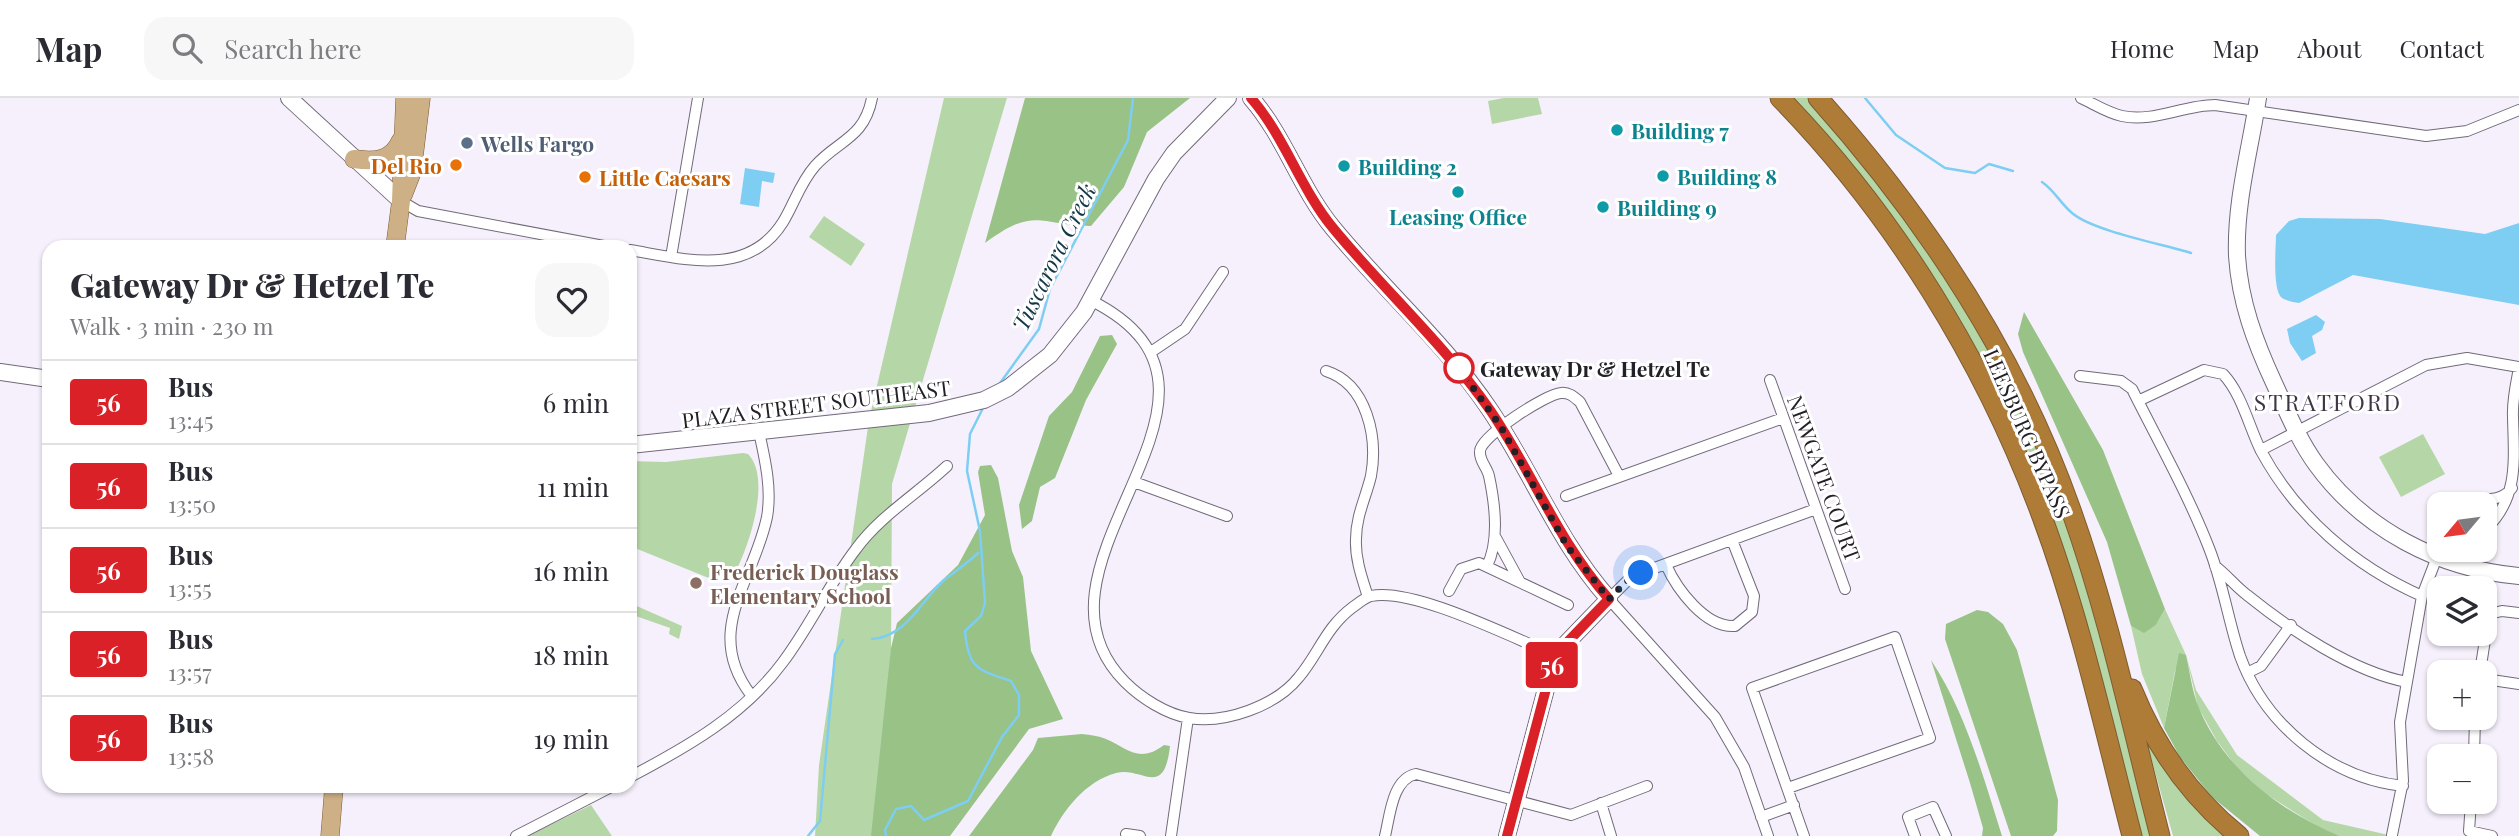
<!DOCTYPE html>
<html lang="en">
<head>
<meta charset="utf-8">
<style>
	:root { --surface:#fff; --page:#f7f7f7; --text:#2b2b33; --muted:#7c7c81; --line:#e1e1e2 }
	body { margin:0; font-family:"Playfair Display",serif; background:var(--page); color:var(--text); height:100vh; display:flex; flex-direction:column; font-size:26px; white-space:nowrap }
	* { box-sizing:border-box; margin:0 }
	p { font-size:23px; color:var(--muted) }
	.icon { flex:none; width:38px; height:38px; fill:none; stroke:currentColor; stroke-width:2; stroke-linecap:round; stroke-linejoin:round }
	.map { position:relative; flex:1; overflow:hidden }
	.details { position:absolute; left:42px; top:142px; width:595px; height:553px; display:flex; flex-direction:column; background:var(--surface); border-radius:21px; box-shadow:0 2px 5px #0004 }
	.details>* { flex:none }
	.badge { padding:0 14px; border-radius:5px; font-size:24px; line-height:46px }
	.needle { width:46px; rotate:241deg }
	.tools { position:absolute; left:2427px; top:394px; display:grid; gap:14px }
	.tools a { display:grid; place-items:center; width:70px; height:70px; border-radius:14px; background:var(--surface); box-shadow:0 2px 5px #0004; font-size:35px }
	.you { position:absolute; width:35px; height:35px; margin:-18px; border:5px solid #fff; border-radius:50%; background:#1a73e8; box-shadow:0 0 0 10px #1a73e833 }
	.map>.badge { position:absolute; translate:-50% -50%; box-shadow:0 0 0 4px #fff }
	.round { display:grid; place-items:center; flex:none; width:74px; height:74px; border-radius:21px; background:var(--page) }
	.headline { display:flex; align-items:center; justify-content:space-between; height:119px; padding:0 28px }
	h1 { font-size:33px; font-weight:800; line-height:52px }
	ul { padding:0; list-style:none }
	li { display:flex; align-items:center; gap:21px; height:84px; padding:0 28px; border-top:2px solid var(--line) }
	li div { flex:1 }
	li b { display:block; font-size:26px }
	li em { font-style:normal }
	li .badge { min-width:77px; font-weight:700; text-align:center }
	header { display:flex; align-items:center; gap:42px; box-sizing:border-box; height:98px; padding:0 35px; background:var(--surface); border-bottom:2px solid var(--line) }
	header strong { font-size:33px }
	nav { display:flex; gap:38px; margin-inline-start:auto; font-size:24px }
	.search { width:490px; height:63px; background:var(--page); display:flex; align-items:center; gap:18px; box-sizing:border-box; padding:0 24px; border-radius:21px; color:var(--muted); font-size:26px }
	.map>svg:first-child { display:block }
	.green { fill:#b5d7a7 }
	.forest { fill:#98c286 }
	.water { fill:#7dcef2 }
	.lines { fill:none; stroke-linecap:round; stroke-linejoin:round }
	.stream { stroke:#7dcef2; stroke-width:2.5 }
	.street-casing { stroke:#72697a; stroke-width:12 }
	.secondary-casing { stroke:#72697a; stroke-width:18 }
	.primary-casing { stroke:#7d5c31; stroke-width:19 }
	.highway-casing { stroke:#7d5c31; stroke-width:21 }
	.street { stroke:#fff; stroke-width:10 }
	.secondary { stroke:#fff; stroke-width:16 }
	.primary { stroke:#ceb087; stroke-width:18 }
	.highway { stroke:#ae7c37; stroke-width:19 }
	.line-casing { stroke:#fff; stroke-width:16 }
	.line { stroke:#da2128; stroke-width:10 }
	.walk { stroke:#232027; stroke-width:7; stroke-dasharray:0 12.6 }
	.culture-dot { fill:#0f9aa8; stroke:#fff; stroke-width:2.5 }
	.service-dot { fill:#5c6f8a; stroke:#fff; stroke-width:2.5 }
	.food-dot { fill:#e8710a; stroke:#fff; stroke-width:2.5 }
	.stop-dot { fill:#fff; stroke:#da2128; stroke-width:3.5 }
	.education-dot { fill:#8d6e63; stroke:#fff; stroke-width:2.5 }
	.labels { text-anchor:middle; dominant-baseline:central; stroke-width:6; stroke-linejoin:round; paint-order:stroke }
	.culture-label { font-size:21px; font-weight:bold; fill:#0d838f; stroke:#fff; text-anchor:start }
	.service-label { font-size:21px; font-weight:bold; fill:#4e5e75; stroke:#fff; text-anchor:start }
	.food-label { font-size:21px; font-weight:bold; fill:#c56008; stroke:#fff; text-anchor:end }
	.stop-label { font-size:21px; font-weight:bold; fill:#232027; stroke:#fff; text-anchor:start }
	.street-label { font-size:21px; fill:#232027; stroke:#fff }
	.education-label { font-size:21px; font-weight:bold; fill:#785e54; stroke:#fff; text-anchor:start }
	.water-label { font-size:23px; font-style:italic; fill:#123746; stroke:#fff }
	.neighbourhood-label { font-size:23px; letter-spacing:2px; fill:#3e3645; stroke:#fff }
</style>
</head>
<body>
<header>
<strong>Map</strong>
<div class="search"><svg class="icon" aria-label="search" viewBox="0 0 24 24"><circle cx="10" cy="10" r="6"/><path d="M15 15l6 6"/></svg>Search here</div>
<nav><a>Home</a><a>Map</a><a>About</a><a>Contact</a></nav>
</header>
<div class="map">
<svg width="2519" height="738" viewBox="0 0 2519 738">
	<rect width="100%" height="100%" fill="#f6f0fc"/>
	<!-- green -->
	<path class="green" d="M944 0H1007L892 386 891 553 875 738H815L819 667 869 322Z
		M1504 0H1538L1542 16 1492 26 1488 3Z
		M1790 0H1809L1843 38 1935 160 2018 303 2077 447 2155 738H2139L2004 312Z
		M824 118 865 146 851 168 809 139Z
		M2423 336 2445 376 2401 399 2379 359Z
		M743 355 748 356C772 380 749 448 735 475L711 481 630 448V363L666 364Z
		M630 505 682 528 679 541 669 536 670 530 630 516Z
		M2165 511 2186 557 2196 592 2237 657 2323 722 2393 738H2340L2318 729 2263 694 2237 670 2217 643 2198 609 2186 557 2175 573 2164 630 2142 576 2131 528 2144 534 2156 527Z
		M2143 631 2227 738H2173Z
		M591 707 612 738H528Z"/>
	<!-- forest -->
	<path class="forest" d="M1025 0H1190L1147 34 1124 89 1091 128C1038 127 1035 108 985 145Z
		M2024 214 2103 352 2165 511 2156 527 2144 535 2131 528 2107 444 2023 254 2018 236Z
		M1112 237 1117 246 1086 302 1055 380 1040 389 1032 423 1022 431 1019 407 1049 318 1072 294 1100 238Z
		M991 367 998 380 1012 453 1023 479 1031 553 1063 621 1029 631 950 738H871L891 550 897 525 958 467 985 417 978 374 980 368Z
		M1977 512 1988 514 2003 526 2017 552 2058 702 2057 733 2053 738H2011L1945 541 1946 526Z
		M2179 555 2186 557C2190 574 2192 594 2199 610 2224 671 2281 714 2340 738H2260L2212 699 2180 659 2164 630Z
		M1931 562C1966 615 1983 678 2002 738H1982L1983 730 1970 685Z
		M1082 636C1090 637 1099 638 1106 641 1127 650 1139 666 1164 647L1170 648C1164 702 1142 668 1116 675 1086 683 1063 712 1051 738H969L1033 652 1038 640Z"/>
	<!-- water -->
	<path class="water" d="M745 70 775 75 773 85 762 83 759 109 740 106Z
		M2299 120 2380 121 2485 136 2519 125V207L2353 177 2299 205C2294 204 2287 203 2282 200 2272 192 2276 150 2276 137L2289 123Z
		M2316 217 2325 224 2322 232 2312 238 2316 255 2302 263 2290 245 2287 231Z"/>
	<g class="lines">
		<!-- stream -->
		<path class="stream" d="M1865 0 1896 37 1945 70 1975 75 1989 66 2013 73
			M2042 84C2055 93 2060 105 2072 115 2093 133 2162 146 2191 155
			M998 288 1039 231 1050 191 1128 42 1133 0
			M872 541C906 539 921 503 943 483 955 473 968 465 978 455
			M808 738 820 723 835 556 843 542
			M886 738 885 732 896 711 911 708 924 722 968 703 1002 639 1019 617V597L1011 583C978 572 968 571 965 533L981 518 985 505 980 433 967 373 970 336 984 308"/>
		<defs>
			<path id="street" d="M2081 0C2094 6 2108 15 2122 18 2152 25 2184 7 2215 7L2426 38 2467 33 2519 12
				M401 103 418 113 609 149
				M630 152C684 161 748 180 783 124 794 106 800 85 815 68 838 42 864 41 872 0
				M671 159 698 0
				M1090 202C1279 295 1006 465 1125 584 1141 600 1166 616 1189 620 1225 626 1276 608 1299 579 1319 555 1326 529 1353 509 1359 505 1364 500 1371 498 1413 489 1513 540 1555 557
				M1151 254 1185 231 1223 174
				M1326 273C1367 286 1378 339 1371 378 1366 399 1356 418 1356 441 1355 461 1362 480 1368 499
				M2080 278 2121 283 2132 291C2158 343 2188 396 2209 450 2223 485 2228 522 2240 558 2265 627 2330 680 2403 688
				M1770 282 1845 491
				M2138 303 2204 272 2223 276C2242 296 2249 329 2261 353 2297 419 2354 468 2422 498L2400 624 2403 683 2392 737
				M2261 352 2426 267 2467 260 2519 269
				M1134 384 1227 418
				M1566 398 1783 320
				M2452 406C2470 395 2497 410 2512 390
				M2485 432C2519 400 2514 363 2513 319 2512 303 2516 286 2519 270
				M1496 440 1520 484
				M1666 467C1677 491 1705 530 1735 528L1752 514 1754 498 1732 442
				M1487 468C1500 442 1495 406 1489 378 1487 369 1479 363 1480 353 1481 338 1546 296 1561 295 1569 294 1574 299 1580 304L1619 378
				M2215 468C2227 477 2235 488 2247 497 2289 531 2353 574 2407 584
				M1449 493 1461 471 1479 465 1568 507
				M2422 498 2437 459
				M2480 574 2489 516 2502 513 2519 515
				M2247 575 2261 568 2291 527
				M2485 581 2519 586
				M751 597C702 533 754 483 767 419 772 391 765 361 759 334
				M2474 658 2475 620
				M630 679C687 649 744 617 783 564 810 528 829 486 856 451 880 418 917 396 947 368
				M1788 690 1930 640 1895 539 1752 590 1804 738
				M2471 704 2469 733 2492 738
				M1601 705 1611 738
				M1761 719 1794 707
				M1126 736 1140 738
				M516 738 613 688
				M1171 738 1188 620
				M1385 738C1390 718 1392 681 1416 676L1571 717 1647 688
				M1768 738 1744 669 1715 619 1609 501 1629 481 1641 475 1816 411
				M1915 738 1908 719 1933 709 1946 738"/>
			<path id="secondary" d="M289 0 401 103
				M1251 0C1285 39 1300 90 1333 130 1384 192 1445 245 1490 312 1532 374 1558 444 1609 501L1555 557 1507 738
				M2258 0C2250 52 2235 105 2237 158 2240 204 2255 244 2274 285 2287 313 2298 341 2316 366 2363 431 2439 471 2519 478
				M0 274 49 281
				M630 347 929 315 984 302 1008 290 1050 257 1084 214 1156 81 1174 55 1228 0"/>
			<path id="primary" d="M354 61C375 64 392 63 401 42
				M403 97 412 74 421 0
				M395 149 401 103 405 0
				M330 738 334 688"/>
			<path id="highway" d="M1780 0C1894 117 1984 263 2041 416 2080 520 2104 630 2132 738
				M1818 0C1926 121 2017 258 2071 412 2109 518 2132 629 2160 738
				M2132 591C2155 648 2191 699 2239 738"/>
		</defs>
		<!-- street casing -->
		<use href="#street" class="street-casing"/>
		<!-- secondary casing -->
		<use href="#secondary" class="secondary-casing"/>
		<!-- primary casing -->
		<use href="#primary" class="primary-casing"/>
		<!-- highway casing -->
		<use href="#highway" class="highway-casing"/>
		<!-- street -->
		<use href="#street" class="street"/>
		<!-- secondary -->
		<use href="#secondary" class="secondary"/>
		<!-- primary -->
		<use href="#primary" class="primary"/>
		<!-- highway -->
		<use href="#highway" class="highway"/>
	</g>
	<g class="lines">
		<defs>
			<path id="line" d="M1251 0C1285 39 1300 90 1333 130 1384 192 1444 246 1490 312 1533 375 1557 442 1609 501L1555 557 1507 738"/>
		</defs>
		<!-- line casing -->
		<use href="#line" class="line-casing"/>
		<!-- line -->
		<use href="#line" class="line"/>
		<!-- walk -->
		<path class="walk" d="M1459 270 1501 329 1567 448 1609 501 1629 481 1641 475"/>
	</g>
	<!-- markers -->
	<g class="culture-dot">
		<circle cx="1617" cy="32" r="7"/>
		<circle cx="1344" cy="68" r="7"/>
		<circle cx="1663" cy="78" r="7"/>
		<circle cx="1458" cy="94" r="7"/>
		<circle cx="1603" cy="109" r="7"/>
	</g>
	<circle class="service-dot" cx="467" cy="45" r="7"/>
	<g class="food-dot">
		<circle cx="456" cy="67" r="7"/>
		<circle cx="585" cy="79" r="7"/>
	</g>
	<circle class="stop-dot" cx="1459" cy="270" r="14"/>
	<circle class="education-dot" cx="696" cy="485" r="7"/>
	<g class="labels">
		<!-- culture labels -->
		<g class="culture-label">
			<text x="1631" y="32">Building 7</text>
			<text x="1358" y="68">Building 2</text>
			<text x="1677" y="78">Building 8</text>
			<text x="1617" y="109">Building 9</text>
			<text x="1458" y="118" text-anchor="middle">Leasing Office</text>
		</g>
		<!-- service labels -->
		<g class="service-label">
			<text x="481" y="45">Wells Fargo</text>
		</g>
		<!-- food labels -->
		<g class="food-label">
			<text x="442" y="67">Del Rio</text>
			<text x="599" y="79" text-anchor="start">Little Caesars</text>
		</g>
		<!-- stop labels -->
		<g class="stop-label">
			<text x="1480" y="270">Gateway Dr &amp; Hetzel Te</text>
		</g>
		<!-- street labels -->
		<g class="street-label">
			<text transform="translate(816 305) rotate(-7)">PLAZA STREET SOUTHEAST</text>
			<text transform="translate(2028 335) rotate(66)">LEESBURG BYPASS</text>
			<text transform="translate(1825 380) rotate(70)">NEWGATE COURT</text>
		</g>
		<!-- education labels -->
		<g class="education-label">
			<text x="710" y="473">Frederick Douglass<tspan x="710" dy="24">Elementary School</tspan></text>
		</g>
		<!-- water labels -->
		<g class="water-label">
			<text transform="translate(1053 159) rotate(-64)">Tuscarora Creek</text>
		</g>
		<!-- neighbourhood labels -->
		<g class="neighbourhood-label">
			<text x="2328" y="303">STRATFORD</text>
		</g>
	</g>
</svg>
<div class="tools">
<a><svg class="needle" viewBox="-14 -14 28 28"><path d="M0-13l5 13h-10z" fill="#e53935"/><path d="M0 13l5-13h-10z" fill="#7c7c81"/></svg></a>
<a><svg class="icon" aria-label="layers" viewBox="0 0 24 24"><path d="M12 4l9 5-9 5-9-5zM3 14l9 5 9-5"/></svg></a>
<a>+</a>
<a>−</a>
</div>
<div class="you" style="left:1641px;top:475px"></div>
<b class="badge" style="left:1552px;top:567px;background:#da2128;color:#fff">56</b>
<section class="details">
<div class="headline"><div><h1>Gateway Dr &amp; Hetzel Te</h1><p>Walk · 3 min · 230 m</p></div><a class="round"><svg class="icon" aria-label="heart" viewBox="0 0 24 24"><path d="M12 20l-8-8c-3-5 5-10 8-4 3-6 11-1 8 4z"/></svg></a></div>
<ul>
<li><span class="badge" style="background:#da2128;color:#fff">56</span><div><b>Bus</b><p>13:45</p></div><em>6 min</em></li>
<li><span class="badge" style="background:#da2128;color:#fff">56</span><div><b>Bus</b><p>13:50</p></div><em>11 min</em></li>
<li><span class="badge" style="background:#da2128;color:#fff">56</span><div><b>Bus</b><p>13:55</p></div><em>16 min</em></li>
<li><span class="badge" style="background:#da2128;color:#fff">56</span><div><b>Bus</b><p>13:57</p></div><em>18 min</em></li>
<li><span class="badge" style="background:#da2128;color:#fff">56</span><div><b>Bus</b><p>13:58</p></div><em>19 min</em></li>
</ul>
</section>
</div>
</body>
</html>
